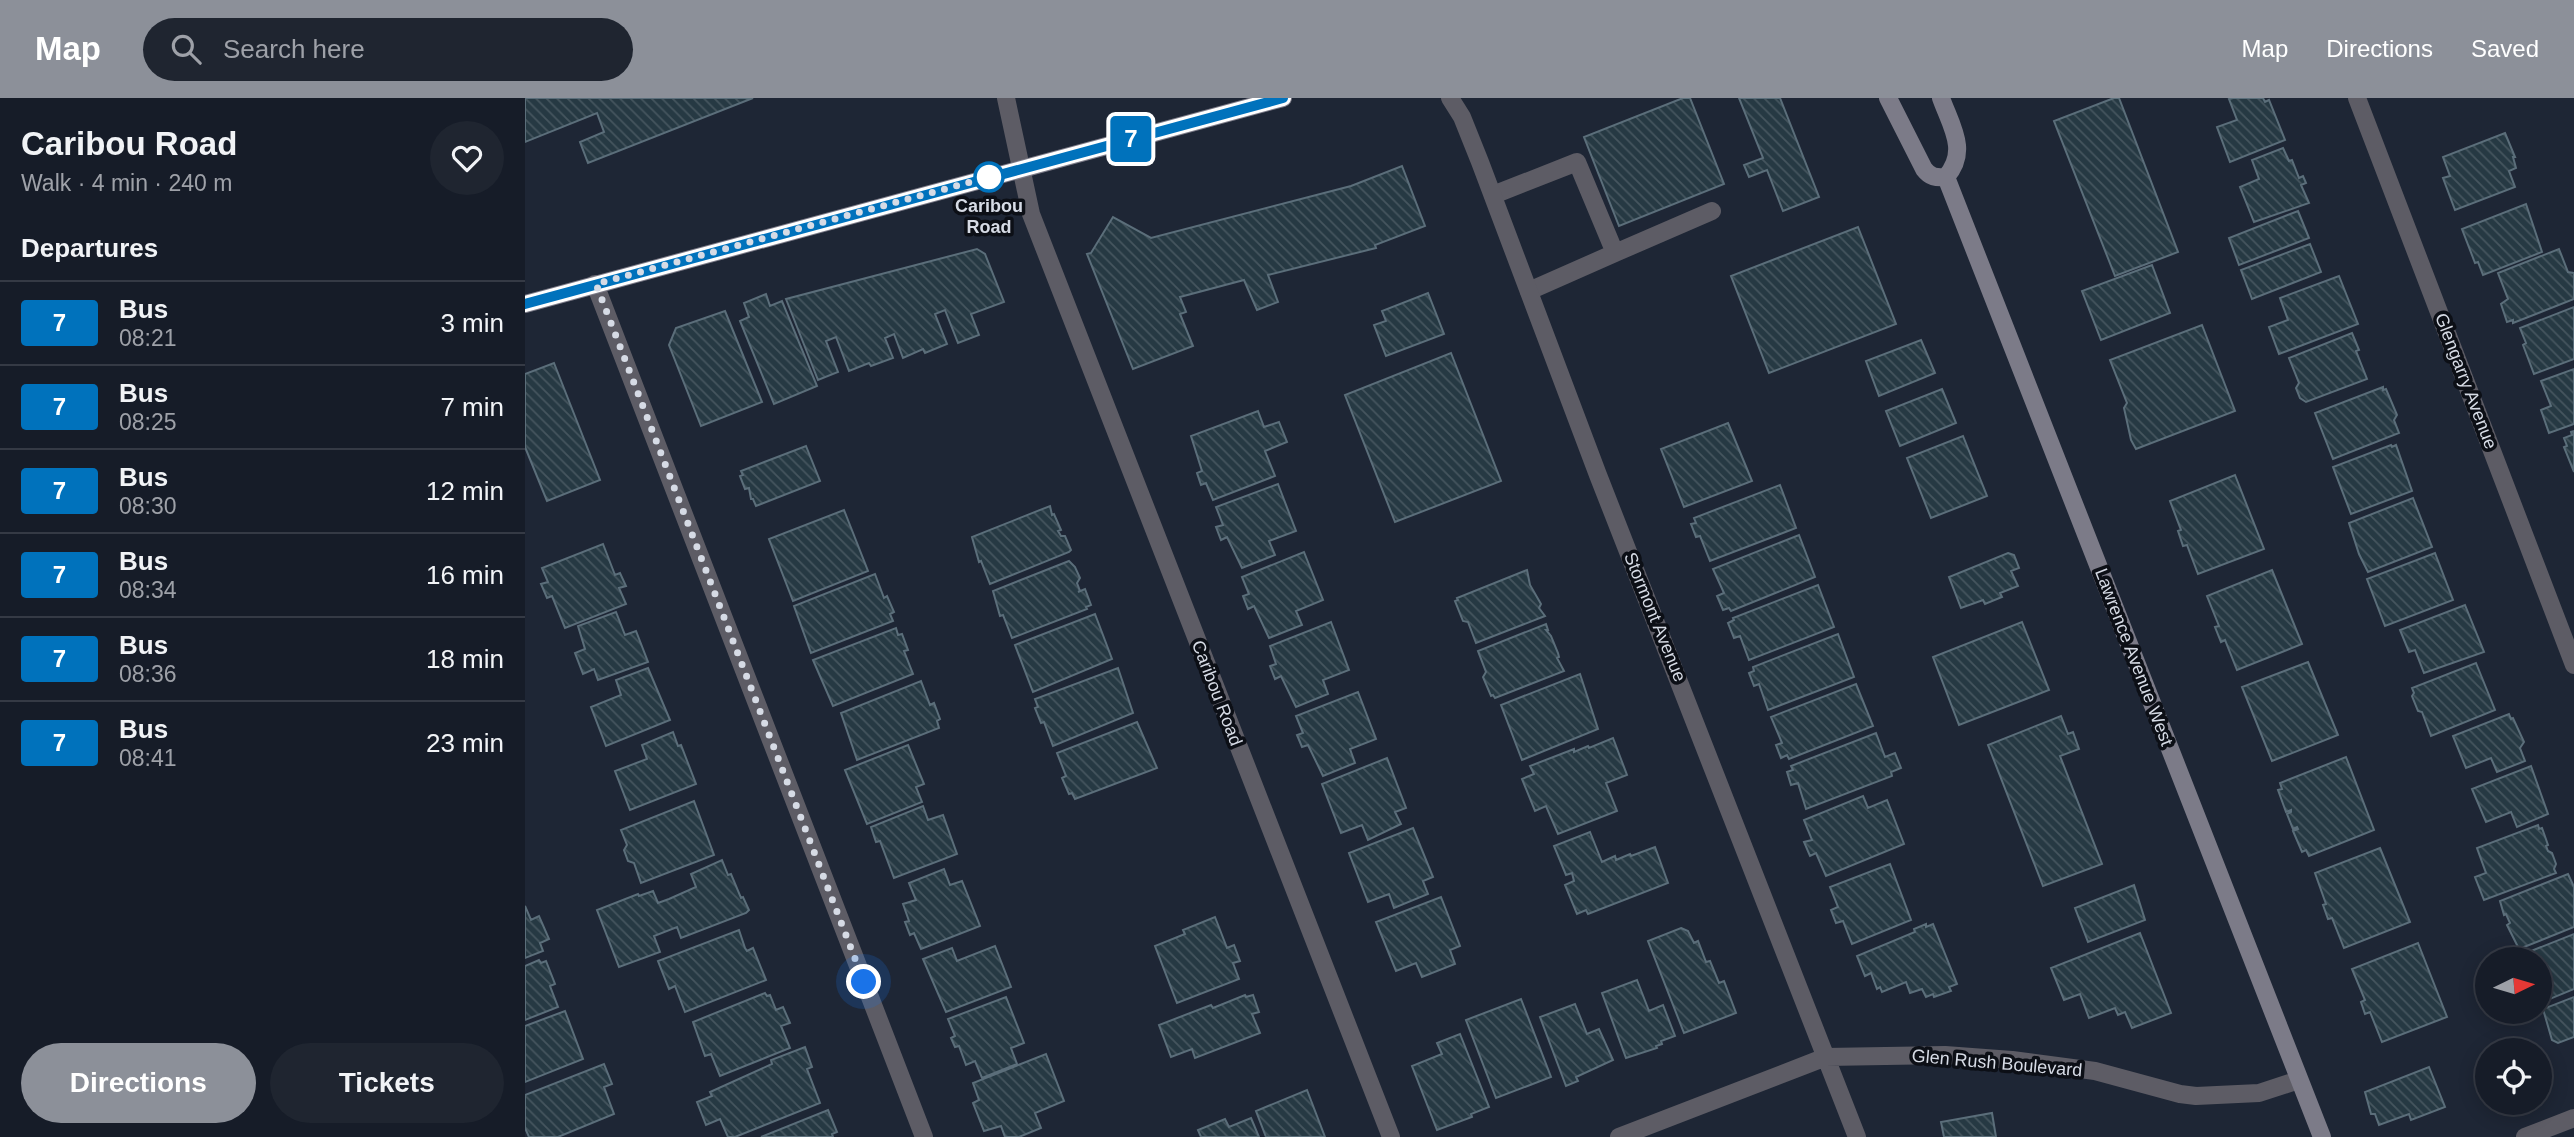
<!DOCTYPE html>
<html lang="en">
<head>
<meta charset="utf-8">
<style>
	:root { --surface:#161c28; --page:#1f2530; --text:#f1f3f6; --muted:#9ea1a8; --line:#353a45; --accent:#8c9099 }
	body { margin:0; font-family:Arial,sans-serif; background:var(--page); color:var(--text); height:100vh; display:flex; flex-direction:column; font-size:26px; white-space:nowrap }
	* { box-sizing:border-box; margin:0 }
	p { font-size:23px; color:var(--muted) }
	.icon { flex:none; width:38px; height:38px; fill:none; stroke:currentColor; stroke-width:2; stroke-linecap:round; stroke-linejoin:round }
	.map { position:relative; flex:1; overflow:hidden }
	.drawer { display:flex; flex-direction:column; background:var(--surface); width:525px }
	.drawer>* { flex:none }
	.badge { padding:0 14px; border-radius:5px; font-size:24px; line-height:46px }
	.needle { width:46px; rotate:85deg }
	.fabs { position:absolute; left:1950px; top:849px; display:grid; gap:14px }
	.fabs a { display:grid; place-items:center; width:77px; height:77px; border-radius:50%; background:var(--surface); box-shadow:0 4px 18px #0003,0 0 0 2px var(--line); font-size:35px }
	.you { position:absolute; width:35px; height:35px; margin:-18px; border:5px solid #fff; border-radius:50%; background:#1a73e8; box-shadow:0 0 0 10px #1a73e833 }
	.map>.badge { position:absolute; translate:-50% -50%; box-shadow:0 0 0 4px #fff }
	h2 { padding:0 21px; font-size:26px; line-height:63px }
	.round { display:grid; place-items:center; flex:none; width:74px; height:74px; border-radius:37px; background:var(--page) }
	.headline { display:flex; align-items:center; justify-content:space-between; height:119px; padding:0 21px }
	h1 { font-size:33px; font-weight:700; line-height:52px }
	.primary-button { display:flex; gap:14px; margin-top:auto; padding:14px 21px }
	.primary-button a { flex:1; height:80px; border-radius:42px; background:var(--accent); color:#fff; font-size:28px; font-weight:700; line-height:80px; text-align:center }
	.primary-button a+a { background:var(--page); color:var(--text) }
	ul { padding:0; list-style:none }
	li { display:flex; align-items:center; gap:21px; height:84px; padding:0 21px; border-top:2px solid var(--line) }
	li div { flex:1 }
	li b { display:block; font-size:26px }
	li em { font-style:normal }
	li .badge { min-width:77px; font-weight:700; text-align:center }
	header { display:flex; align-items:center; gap:42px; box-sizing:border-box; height:98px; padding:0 35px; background:var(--accent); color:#fff }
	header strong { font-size:33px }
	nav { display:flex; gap:38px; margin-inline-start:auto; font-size:24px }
	.search { width:490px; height:63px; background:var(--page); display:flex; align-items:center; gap:18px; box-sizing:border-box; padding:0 24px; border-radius:38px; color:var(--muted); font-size:26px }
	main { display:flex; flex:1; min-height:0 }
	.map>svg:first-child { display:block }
	.building { fill:url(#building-back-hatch); stroke:#5b6e7a; stroke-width:2 }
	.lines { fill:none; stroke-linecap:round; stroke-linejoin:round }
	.service { stroke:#5d5c65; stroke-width:18 }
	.minor { stroke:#5d5c65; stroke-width:18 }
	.secondary { stroke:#7c7b88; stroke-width:18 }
	.line-casing { stroke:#fff; stroke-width:16 }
	.line { stroke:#0072bc; stroke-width:10 }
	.walk { stroke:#d6dbe5; stroke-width:7; stroke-dasharray:0 12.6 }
	.stop-dot { fill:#fff; stroke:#0072bc; stroke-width:3.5 }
	.labels { text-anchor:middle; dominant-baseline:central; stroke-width:7; stroke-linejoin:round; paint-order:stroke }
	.stop-label { font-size:18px; font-weight:bold; fill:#d6dbe5; stroke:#0c0f16 }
	.street-label { font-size:18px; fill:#d6dbe5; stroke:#0c0f16 }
</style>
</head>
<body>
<header>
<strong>Map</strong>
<div class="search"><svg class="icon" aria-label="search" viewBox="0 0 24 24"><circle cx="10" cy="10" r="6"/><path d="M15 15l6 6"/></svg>Search here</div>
<nav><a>Map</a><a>Directions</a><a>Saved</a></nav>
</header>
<main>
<section class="drawer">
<div class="headline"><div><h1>Caribou Road</h1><p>Walk · 4 min · 240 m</p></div><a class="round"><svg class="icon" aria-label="heart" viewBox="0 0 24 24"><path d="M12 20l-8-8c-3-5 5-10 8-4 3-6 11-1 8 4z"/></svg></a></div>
<h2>Departures</h2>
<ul>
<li><span class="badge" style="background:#0072bc;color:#fff">7</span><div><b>Bus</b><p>08:21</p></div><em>3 min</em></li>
<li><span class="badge" style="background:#0072bc;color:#fff">7</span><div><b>Bus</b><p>08:25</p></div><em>7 min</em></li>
<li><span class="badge" style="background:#0072bc;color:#fff">7</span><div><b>Bus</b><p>08:30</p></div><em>12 min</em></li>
<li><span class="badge" style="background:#0072bc;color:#fff">7</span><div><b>Bus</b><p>08:34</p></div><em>16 min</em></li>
<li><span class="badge" style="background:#0072bc;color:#fff">7</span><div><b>Bus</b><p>08:36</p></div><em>18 min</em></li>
<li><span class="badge" style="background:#0072bc;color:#fff">7</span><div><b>Bus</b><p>08:41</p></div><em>23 min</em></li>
</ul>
<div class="primary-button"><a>Directions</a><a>Tickets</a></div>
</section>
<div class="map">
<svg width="2049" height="1039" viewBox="0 0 2049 1039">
	<defs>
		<pattern id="building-back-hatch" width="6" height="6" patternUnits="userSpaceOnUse" patternTransform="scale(1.75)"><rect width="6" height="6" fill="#263943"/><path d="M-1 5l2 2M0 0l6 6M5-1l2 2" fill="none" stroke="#45555e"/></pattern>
	</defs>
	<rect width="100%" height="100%" fill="#1e2635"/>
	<!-- building -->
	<path class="building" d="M0 0H228L63 65 55 44 79 34 72 15 0 44Z
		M1158 0H1165L1199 86 1094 128 1059 39Z
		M1214 0H1255L1294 99 1258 113 1242 72 1224 79 1219 67 1238 60Z
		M1589 0H1594L1653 154 1590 178 1529 23Z
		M1708 0H1738L1740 4 1744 2 1760 42 1705 64 1692 29 1712 22 1704 1Z
		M1980 35 1990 59H1988L1991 70 1984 73 1990 89 1930 112 1918 80 1925 78 1918 59Z
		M1758 50 1764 63 1767 62 1774 80 1778 78 1781 85 1776 87 1784 105 1729 124 1715 89 1734 81 1727 62Z
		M877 68 900 128 850 147 851 150 743 177 753 204 732 212 719 182 655 199 661 214 655 216 668 248 608 271 562 156 566 155 588 119 626 140 826 88Z
		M2001 106 2017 154 1958 177 1953 164 1950 165 1937 131Z
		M1773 113 1784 140 1714 167 1704 140Z
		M1333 129 1371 226 1244 275 1206 178Z
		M1785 146 1796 174 1727 201 1716 172Z
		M452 151 460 156 479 204 446 216 454 237 433 245 420 212 410 216 422 246 400 255 398 251 378 260 369 236 360 240 368 260 346 268 344 265 324 273 311 239 301 243 313 274 293 282 261 201Z
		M2034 151 2043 174 2049 175V201L1988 225V222L1982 224 1976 206 1983 201 1973 175Z
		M1627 167 1645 215 1576 242 1557 193Z
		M1814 178 1833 226 1754 256 1744 229 1763 222 1755 200Z
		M903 195 919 236 861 258 849 227 861 223 857 213Z
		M241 196 245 208 257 203 292 288 249 306 215 223 224 219 219 205Z
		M2049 209V261L2009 276 1998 247 2001 245 1995 230Z
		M200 213 237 304 176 328 144 247 151 230Z
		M1677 227 1710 313 1611 351 1606 342 1599 310 1602 305 1585 262Z
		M1827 235 1834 252 1831 253 1842 281 1781 304 1775 300 1771 290 1774 285 1764 260Z
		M1396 242 1410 275 1354 298 1341 263Z
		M926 255 976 383 870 424 820 297Z
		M29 265 75 382 22 403 0 349V276Z
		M2049 271V326L2024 335 2016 312 2026 308 2016 283Z
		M1858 289V292L1861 291 1872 317 1869 322 1874 335 1808 361 1790 315Z
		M1417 291 1431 325 1375 348 1361 313Z
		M733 313 739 329 754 324 762 344 740 353 750 378 688 402 681 385 676 387 672 375 677 373 666 338Z
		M1203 325 1227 383 1159 409 1136 351Z
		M2049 333V374L2039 349 2042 348 2039 340 2047 337 2046 334Z
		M1438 338 1462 398 1406 420 1382 360Z
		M1866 347 1867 349 1871 347 1887 393 1826 416 1808 369Z
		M281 348 295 383 231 408 228 401H226L224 390 220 391 215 378 218 377 216 373Z
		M1710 377 1739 451 1673 476 1662 447 1658 448 1653 433 1656 432 1645 403Z
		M753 386 771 433 744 443 750 457 717 470 702 439 696 442 691 429 698 427 691 409Z
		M1255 387 1271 430 1185 463 1175 438 1171 439 1166 426 1171 425 1169 420Z
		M1888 400 1907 449 1843 474 1834 456 1824 425Z
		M525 408 527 417 529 416 536 432 533 433 536 438H540L546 452 544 454 465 486 456 463 454 464 447 439Z
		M319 412 343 473 268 503 244 441Z
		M1274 437 1290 479 1206 513 1204 510 1198 512 1192 498 1199 495 1188 471Z
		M78 446 90 477 95 475 101 488 94 490 101 506 40 530 27 498 22 500 16 486 23 484 17 470Z
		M779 454 798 502 771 513 777 527 744 540 729 508 723 511 718 498 724 496 717 479Z
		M1483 455 1489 457 1494 470 1486 473 1493 488 1475 495 1477 499 1460 506 1458 502 1436 510 1424 479Z
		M1910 455 1928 502 1860 528 1842 481Z
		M544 463 550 469 555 480 552 485 555 493 553 494 560 491 566 507 561 509 562 511 487 540 478 517 475 518 468 493Z
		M1002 472 1005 487 1016 506 1014 510 1020 518 951 545 943 524 938 523 930 503 933 502 932 500Z
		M1747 472 1777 546 1712 572 1700 542 1696 544 1690 529 1694 528 1682 498Z
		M350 476 359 500 362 498 369 514 365 516 368 523 286 555 269 508Z
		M1293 487 1309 529 1224 562 1215 538 1209 540 1203 525 1209 522 1208 520Z
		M1940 507 1959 554 1899 575 1890 552 1884 554 1875 532Z
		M91 514 100 537 111 533 123 564 73 582 69 571 58 576 50 555 60 551 53 528Z
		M570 516 587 561 508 594 490 547Z
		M806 524 824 572 798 582 803 596 771 609 756 578 750 581 745 568 751 566 745 548Z
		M1497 524 1524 592 1434 627 1408 559Z
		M1021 526 1023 532H1021L1026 538 1033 555 1034 559 1032 560 1039 573 970 600 968 597 966 598 958 579 961 574 953 553Z
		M371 530 373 537 377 536 383 552 379 553 388 576 308 608 288 562Z
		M1313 536 1329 579 1243 612 1234 586 1229 588 1224 575 1229 573 1228 569Z
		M1783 564 1813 637 1747 663 1717 589Z
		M1951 565 1970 612 1906 638 1897 614 1893 613 1887 598 1889 595 1887 590Z
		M123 570 145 622 81 648 66 609 96 597 91 582Z
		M593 570 608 615 528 648 519 624 516 625 510 610 513 609 510 601Z
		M1055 576 1073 631 997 662 976 607Z
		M396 583 405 607 409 605 415 621 412 623 414 630 332 662 316 615Z
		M1331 586 1348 628 1264 661 1262 657 1256 660 1251 647 1257 645 1246 619Z
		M833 594 851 641 825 651 830 665 798 678 783 647 777 649 772 637 778 635 771 618Z
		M1984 616 1986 621 1988 620 1999 644 1995 650 2000 663 1972 674 1966 660 1941 670 1928 638Z
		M1536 618 1543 636 1548 634 1554 651 1535 658 1577 766 1518 788 1463 647Z
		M612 624 632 670 550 701 547 695 544 696 537 680 541 678 532 655Z
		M148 634 153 648 156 647 171 686 105 712 90 673 122 661 117 647Z
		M1351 635 1360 659 1370 655 1376 670 1366 674 1367 678 1281 711 1273 685 1266 687 1262 674 1268 672 1266 668Z
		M1088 640 1102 677 1081 685 1092 713 1033 736 1021 708 1010 713 997 681 1009 676 1005 668 1049 651V654L1063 648 1064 650Z
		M383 647 399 686 391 689 397 704 342 726 320 672Z
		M1821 659 1849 732 1784 758 1781 752 1777 754 1768 733 1773 731 1772 729 1768 731 1762 716 1766 714V712L1761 714 1753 692 1757 691 1755 685Z
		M862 660 881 710 870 714 876 726 843 742 837 727 816 735 797 686Z
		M2006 668 2023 716 1992 729 1986 714 1961 724 1947 691Z
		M1338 698 1343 710 1362 702 1379 746 1301 778 1291 755 1285 758 1279 744 1287 742 1279 722Z
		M169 703 189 757 116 785 109 765 103 763 99 752 102 747 96 732Z
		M398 708 403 722 418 717 432 756 369 780 355 743 351 744 346 729Z
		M2013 727 2014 731 2017 730 2023 747 2021 748 2023 753 2027 755 2031 766 2029 771 2031 775 1959 802 1950 779 1961 775 1952 750Z
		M888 730 908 779 898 783 903 796 869 810 864 796 843 804 824 755Z
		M1065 734 1077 764 1090 758 1091 762 1105 756 1106 758 1130 749 1143 785 1063 816 1061 812 1052 816 1040 787 1049 783 1047 775 1041 777 1029 748Z
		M1855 750 1885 824 1819 850 1807 820 1803 821 1798 807 1801 806 1790 775Z
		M197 762 203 777 206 776 216 800 218 799 224 812 221 815 156 840 152 829 129 838 135 854 94 869 72 812 113 796 114 798 128 793 133 805 144 801 171 789 166 776Z
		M1365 766 1386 822 1327 846 1318 823 1311 825 1306 812 1313 809 1305 789Z
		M419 771 425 787 437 783 455 828 396 851 389 835 385 837 380 824 384 823 378 806 391 802 384 785Z
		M2043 776 2049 789V829L1994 851 1982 827 1985 825 1981 816 1979 817 1975 803Z
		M1609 787 1620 822 1563 844 1550 810Z
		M916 799 935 848 925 852 930 866 897 879 891 865 871 873 851 824Z
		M0 808 6 822 14 818 24 841 15 845 18 853 0 860Z
		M690 819 702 850 709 847 715 863 708 865 714 881 652 905 630 848 660 836 658 832Z
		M1401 826V829L1408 826 1432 886 1424 889 1426 893 1409 899 1408 896 1401 899 1397 891 1385 895 1381 884 1357 894 1355 889 1352 891 1346 875 1340 878 1332 858 1390 834 1389 831Z
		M1156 830 1163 833 1169 845 1173 843 1181 864 1185 863 1194 885 1199 883 1211 915 1159 935 1123 843Z
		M214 832 220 850 222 853 228 850 241 882 160 914 150 888 144 891 133 863Z
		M1615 835 1646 915 1607 930 1600 914 1593 917 1590 910 1564 920 1555 896 1539 902 1526 870Z
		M2049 836V891L2015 905 2014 861H1997L1996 857Z
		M1893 845 1922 919 1857 944 1845 914 1840 916 1836 904 1840 902 1827 871Z
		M470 848 486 889 421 914 398 861 427 850 432 863Z
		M14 862 16 865 21 863 30 886 25 888 33 909 0 922V868Z
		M1112 882 1124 913 1138 907 1150 938 1136 943 1137 946 1131 948 1132 950 1101 960 1077 895Z
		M240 895 242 898 245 897 251 912 258 909 265 925 256 928 265 950 195 978 186 956 180 958 168 924Z
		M720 897 721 899 728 897 734 914 727 916 735 935 670 960 667 951 646 959 634 927 686 907 688 910Z
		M481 899 499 945 486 950 492 966 457 980 450 963 441 967 434 948 430 949 426 940 430 938 423 921Z
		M2049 899V939L2033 945 2027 942 2018 911Z
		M996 901 1026 979 971 1000 941 922Z
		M1050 906 1062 936 1074 931 1088 962 1051 979 1053 983 1041 988 1015 919Z
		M40 913 58 961 0 984V928Z
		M935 936 964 1009 946 1016 947 1019 912 1032 887 968 917 956 912 945Z
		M280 949 287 969 282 971 295 1005 210 1039H203L195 1021 181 1027 172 1004 187 998 185 994 247 966 246 962Z
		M521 956 539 1003 510 1015 516 1030 494 1039H480L476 1028 459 1033 448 1005 454 1002 448 985Z
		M79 966 87 986 79 989 89 1016 33 1039H4L0 1030V997Z
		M1904 969 1920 1009 1886 1022 1884 1016 1854 1027 1850 1016H1846L1840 994Z
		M782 992 800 1039H741L731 1013Z
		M303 1012 312 1034 307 1036 308 1039H236Z
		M1467 1015 1471 1039H1419L1416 1024Z
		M726 1020 734 1039H676L673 1032 700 1021 704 1029Z"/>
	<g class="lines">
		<!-- service -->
		<path class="service" d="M968 97 1052 64 1090 155 1004 193
			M1090 155 1187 113"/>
		<!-- minor -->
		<path class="minor" d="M481 0 506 116 866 1039
			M925 0 937 19 955 64 1073 377 1332 1039
			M1832 0 2049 567
			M70 186 399 1039
			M1094 1039 1301 959 1420 957 1487 962 1570 973 1655 996 1671 998 1734 995 1774 982
			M2000 1039 2049 1020"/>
		<!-- secondary -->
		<path class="secondary" d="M1363 0 1399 71C1405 79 1411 80 1421 79 1444 53 1426 28 1416 0
			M1421 79 1797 1039
			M0 206 758 0"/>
	</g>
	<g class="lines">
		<defs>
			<path id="line" d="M0 206 758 0"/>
		</defs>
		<!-- line casing -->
		<use href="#line" class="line-casing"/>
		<!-- line -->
		<use href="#line" class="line"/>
		<!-- walk -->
		<path class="walk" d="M339 884 71 186 464 79"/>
	</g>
	<!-- markers -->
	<circle class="stop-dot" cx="464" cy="79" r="14"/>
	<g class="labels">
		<!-- stop labels -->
		<g class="stop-label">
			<text x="464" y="108">Caribou<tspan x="464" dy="21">Road</tspan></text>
		</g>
		<!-- street labels -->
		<g class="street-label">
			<text transform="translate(1941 283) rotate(69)">Glengarry Avenue</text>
			<text transform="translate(1130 519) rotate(68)">Stormont Avenue</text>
			<text transform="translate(1609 559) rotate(69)">Lawrence Avenue West</text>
			<text transform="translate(692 595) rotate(69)">Caribou Road</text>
			<text transform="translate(1472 965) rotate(5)">Glen Rush Boulevard</text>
		</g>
	</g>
</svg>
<div class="fabs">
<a><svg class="needle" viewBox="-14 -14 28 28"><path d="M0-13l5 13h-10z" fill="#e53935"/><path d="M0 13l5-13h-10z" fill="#9ea1a8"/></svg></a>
<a><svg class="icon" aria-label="locate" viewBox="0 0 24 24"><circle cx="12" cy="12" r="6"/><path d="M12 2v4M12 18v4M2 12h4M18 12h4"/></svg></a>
</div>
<div class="you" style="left:339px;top:884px"></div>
<b class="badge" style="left:606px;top:41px;background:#0072bc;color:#fff">7</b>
</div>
</main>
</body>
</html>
